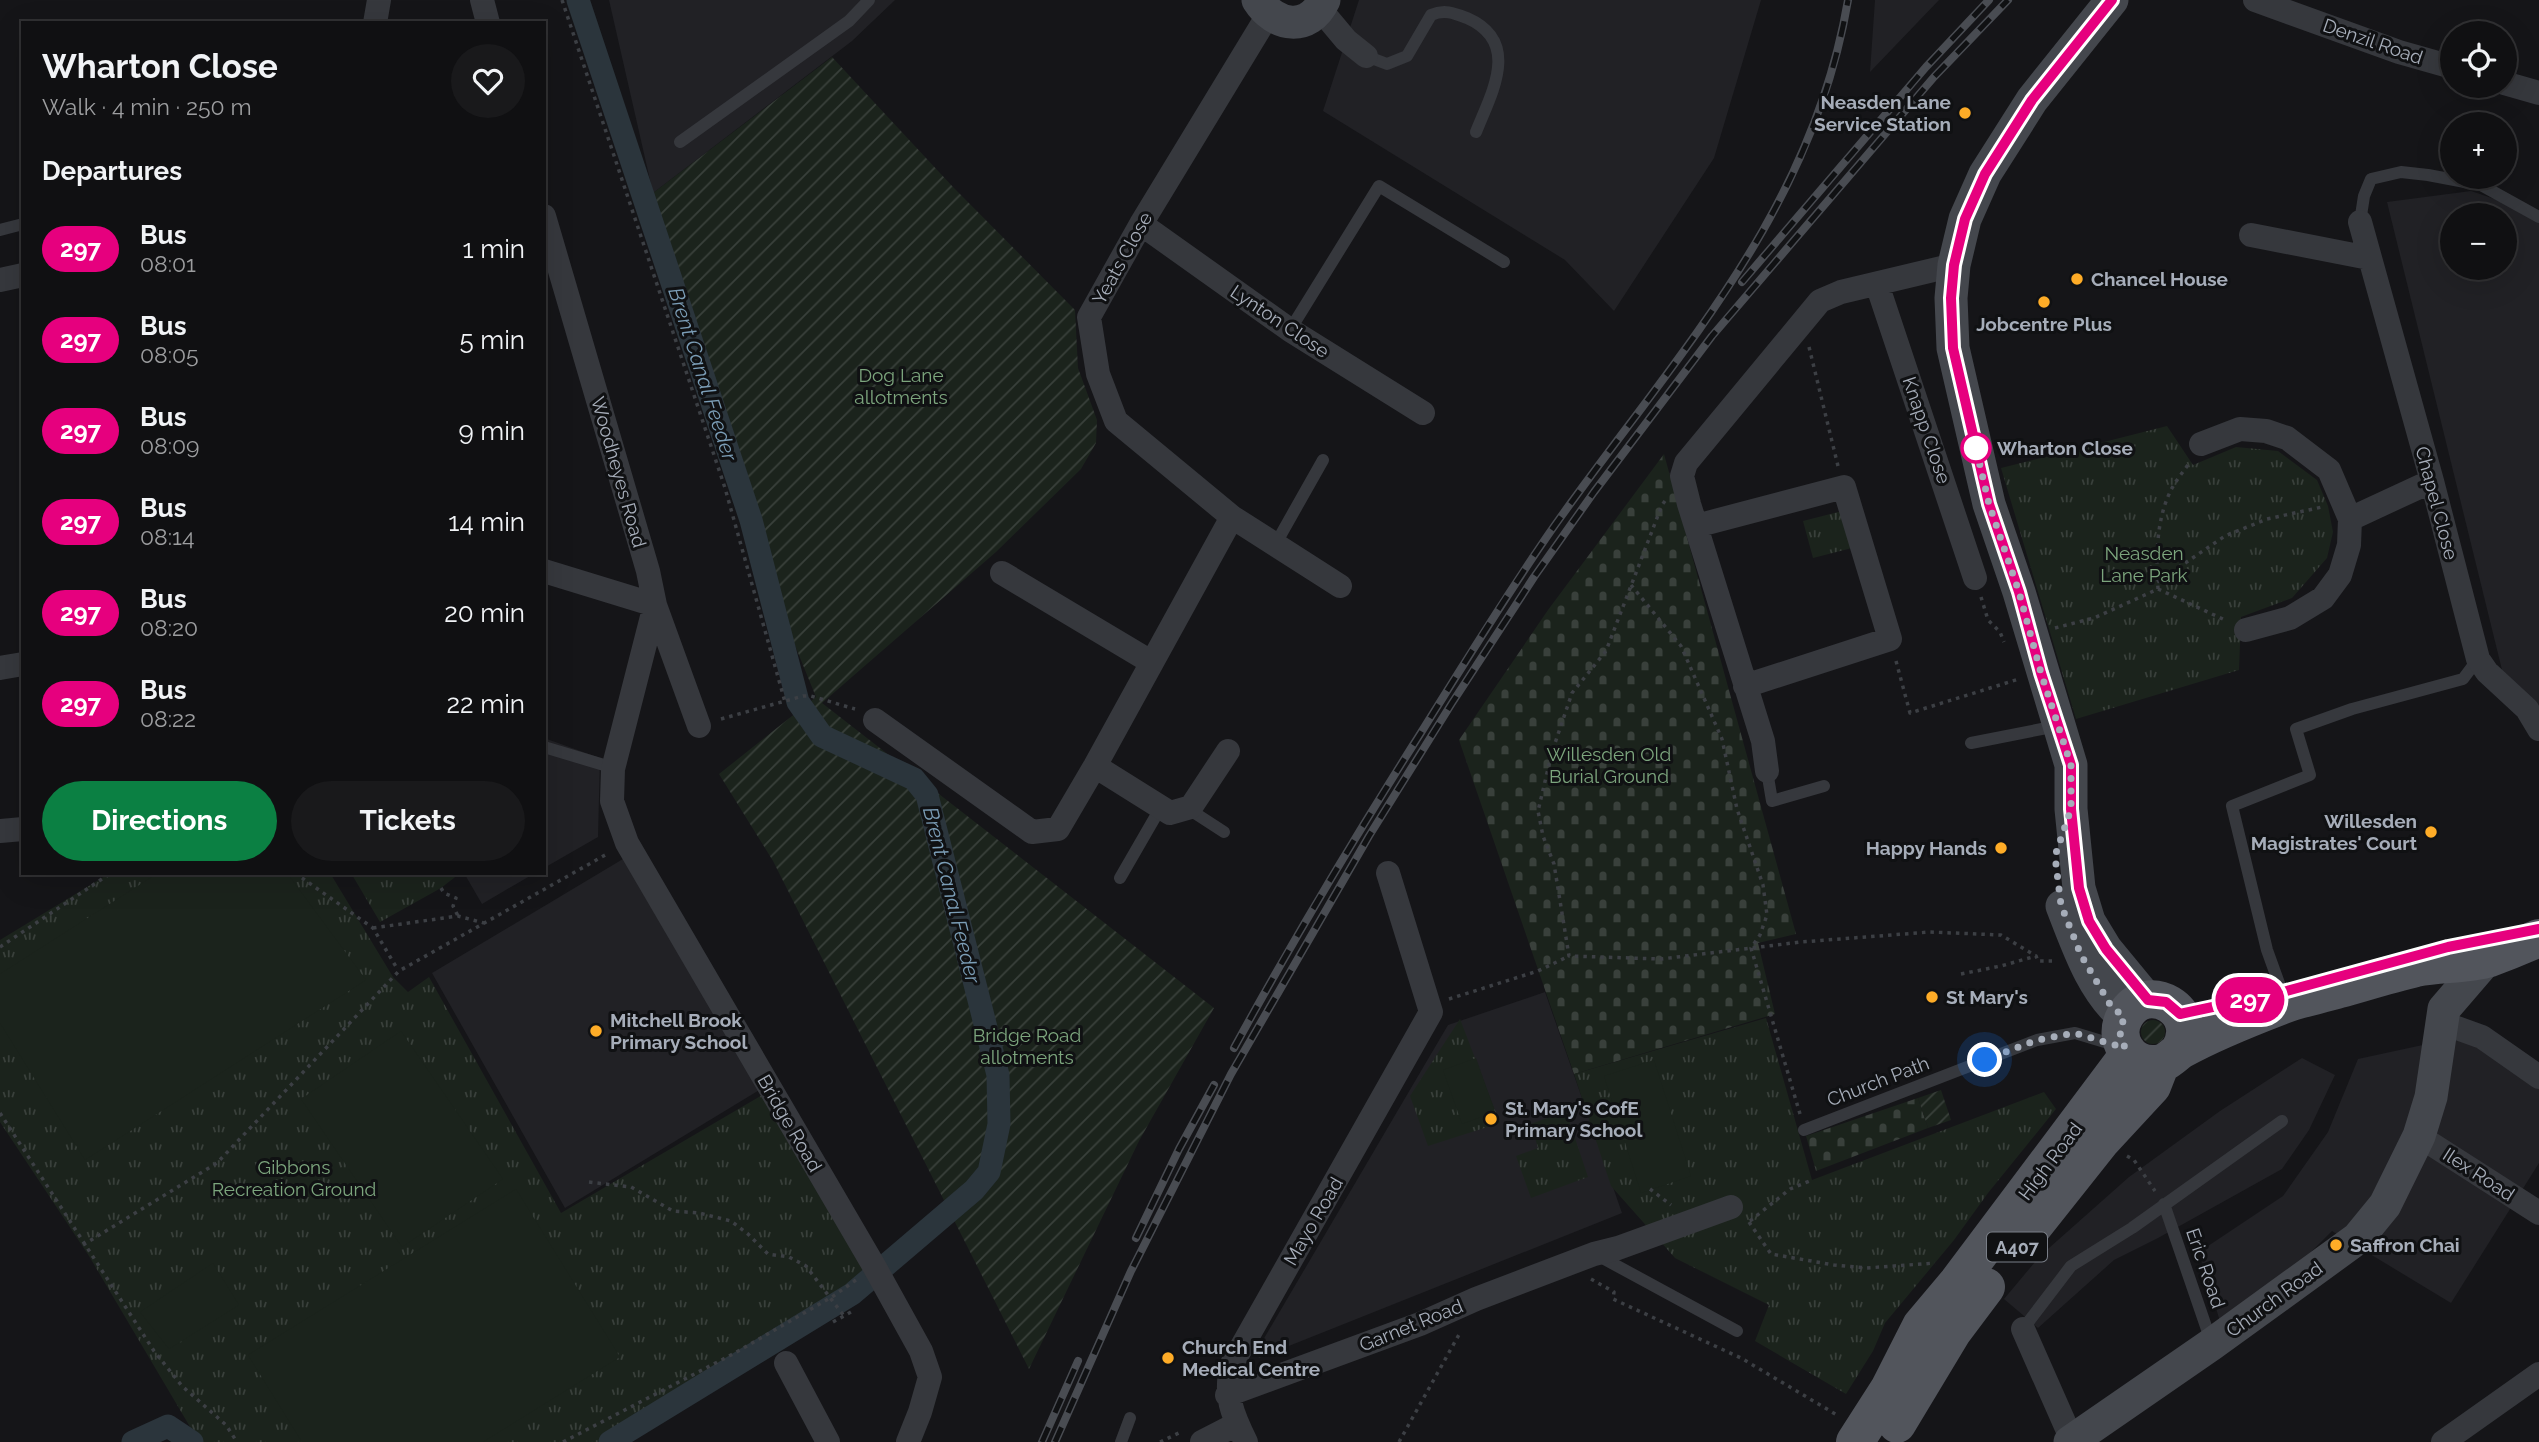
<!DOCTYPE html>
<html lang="en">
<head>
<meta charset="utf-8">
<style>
	:root { --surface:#101012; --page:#19191b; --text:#f1f3f6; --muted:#9c9d9f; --line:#303032; --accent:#0b8043 }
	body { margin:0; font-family:Raleway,sans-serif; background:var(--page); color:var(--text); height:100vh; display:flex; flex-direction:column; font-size:26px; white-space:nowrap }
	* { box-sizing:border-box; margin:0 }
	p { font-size:23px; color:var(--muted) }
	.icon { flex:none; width:38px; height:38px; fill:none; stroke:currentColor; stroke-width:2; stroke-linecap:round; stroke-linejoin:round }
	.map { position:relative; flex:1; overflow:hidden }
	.drawer { position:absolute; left:21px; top:21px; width:525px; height:854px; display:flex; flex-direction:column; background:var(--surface); border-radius:0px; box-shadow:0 7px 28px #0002,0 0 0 2px var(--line) }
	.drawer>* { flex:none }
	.badge { padding:0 14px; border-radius:23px; font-size:24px; line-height:46px }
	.controls { position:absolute; left:2440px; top:21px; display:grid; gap:14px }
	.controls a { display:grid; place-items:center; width:77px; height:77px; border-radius:50%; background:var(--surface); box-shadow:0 7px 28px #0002,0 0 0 2px var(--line); font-size:35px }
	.you { position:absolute; width:35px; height:35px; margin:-18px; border:5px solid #fff; border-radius:50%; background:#1a73e8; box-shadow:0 0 0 10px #1a73e833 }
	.map>.badge { position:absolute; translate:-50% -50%; box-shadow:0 0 0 4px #fff }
	h2 { padding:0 21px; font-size:26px; line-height:63px }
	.round { display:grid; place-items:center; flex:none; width:74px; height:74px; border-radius:37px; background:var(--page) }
	.headline { display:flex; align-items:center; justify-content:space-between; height:119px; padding:0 21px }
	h1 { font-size:33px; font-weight:700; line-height:52px }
	.button { display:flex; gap:14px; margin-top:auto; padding:14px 21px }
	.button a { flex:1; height:80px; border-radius:42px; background:var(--accent); color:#fff; font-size:28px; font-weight:700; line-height:80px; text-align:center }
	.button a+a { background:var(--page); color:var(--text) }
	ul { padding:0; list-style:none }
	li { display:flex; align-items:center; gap:21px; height:91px; padding:0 21px }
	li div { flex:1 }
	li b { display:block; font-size:26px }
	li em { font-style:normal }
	li .badge { min-width:77px; font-weight:700; text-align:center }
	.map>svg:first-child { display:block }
	.built { fill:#212125; fill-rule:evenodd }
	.cemetery { fill:url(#cemetery-stones) }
	.park { fill:url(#park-tufts) }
	.garden { fill:url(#garden-furrows) }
	.pitch { fill:#1b231c }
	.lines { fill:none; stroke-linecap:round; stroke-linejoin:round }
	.canal { stroke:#2b353c; stroke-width:23 }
	.path { stroke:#3c3f44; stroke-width:3.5; stroke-dasharray:3.5 5; stroke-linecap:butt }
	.lane { stroke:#36383d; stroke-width:12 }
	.street { stroke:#36383d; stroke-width:24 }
	.secondary { stroke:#44474d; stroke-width:33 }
	.primary { stroke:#52555c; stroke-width:38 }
	.rail-casing { stroke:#494c52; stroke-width:8 }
	.rail { stroke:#101113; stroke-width:5; stroke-dasharray:16; stroke-linecap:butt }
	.line-casing { stroke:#fff; stroke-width:16 }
	.line { stroke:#e6007e; stroke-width:10 }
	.walk { stroke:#a6adb9; stroke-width:7; stroke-dasharray:0 12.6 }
	.poi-dot { fill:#feac27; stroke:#101113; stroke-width:2.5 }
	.stop-dot { fill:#fff; stroke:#e6007e; stroke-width:3.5 }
	.labels { text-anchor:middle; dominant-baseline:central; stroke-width:6; stroke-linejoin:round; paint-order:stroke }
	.shield { fill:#101113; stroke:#797e87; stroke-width:2 }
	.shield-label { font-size:18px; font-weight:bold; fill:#a6adb9 }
	.street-label { font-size:19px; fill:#a6adb9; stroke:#101113 }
	.poi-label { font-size:19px; font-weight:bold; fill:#a6adb9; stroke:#101113; text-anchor:start }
	.park-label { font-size:19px; fill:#7ca57d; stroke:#101113 }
	.stop-label { font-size:19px; font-weight:bold; fill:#a6adb9; stroke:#101113; text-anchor:start }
	.water-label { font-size:21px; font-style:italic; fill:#7b9db6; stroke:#101113 }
</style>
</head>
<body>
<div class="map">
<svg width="2539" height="1442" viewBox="0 0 2539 1442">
	<defs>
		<pattern id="cemetery-stones" width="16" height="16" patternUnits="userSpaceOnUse" patternTransform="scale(1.75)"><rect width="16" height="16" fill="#1b231c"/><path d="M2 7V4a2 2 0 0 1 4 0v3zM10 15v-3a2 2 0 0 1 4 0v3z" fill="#39403b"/></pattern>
		<pattern id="park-tufts" width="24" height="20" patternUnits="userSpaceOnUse" patternTransform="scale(1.75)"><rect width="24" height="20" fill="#1b231c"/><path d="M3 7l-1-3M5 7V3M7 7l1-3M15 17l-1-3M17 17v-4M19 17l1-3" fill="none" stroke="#39403b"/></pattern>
		<pattern id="garden-furrows" width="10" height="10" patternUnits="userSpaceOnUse" patternTransform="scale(1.75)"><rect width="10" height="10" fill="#1b231c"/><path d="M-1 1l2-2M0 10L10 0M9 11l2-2" fill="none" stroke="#39403b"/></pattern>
	</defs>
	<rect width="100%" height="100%" fill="#151518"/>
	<!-- built -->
	<path class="built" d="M609 0H895L852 41 653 193Z
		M1359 0H1761L1714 158 1614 311 1565 260 1323 111Z
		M1875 0H1939L1870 72Z
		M2471 191 2539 214V707L2505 682 2387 202ZM2452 215H2504V268H2452Z
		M544 738 600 758 598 837 544 868Z
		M628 856 761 1089 565 1208 432 973Z
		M464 873H535L482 904Z
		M1545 992 1622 1213 1259 1358 1256 1352 1448 1025Z
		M2469 1035 2539 1080V1163L2451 1303 2332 1231 2225 1338 2199 1252 2283 1196 2328 1132 2358 1059Z
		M2302 1058 2335 1075 2309 1130 2282 1169 2158 1238 2114 1260 2038 1328 2004 1299 2040 1256 2129 1177 2220 1111Z"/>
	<!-- cemetery -->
	<path class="cemetery" d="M1664 454 1796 934 1758 943 1775 1014 1574 1074 1459 740 1548 610Z
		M1918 1098 1928 1128 1816 1171 1806 1136Z"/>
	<!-- park -->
	<path class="park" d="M2167 426 2193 465 2236 447 2278 451 2317 480 2328 506 2333 532 2327 558 2292 598 2241 617 2239 670 2076 719 2001 468Z
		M1842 511 1852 548 1813 558 1803 521Z
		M110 873H330L393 977 408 992 429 977 561 1213 764 1094 874 1280 852 1302 621 1442H199L89 1256 0 1122V940Z
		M351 873H459V874L441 888 380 922Z
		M1766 1018 1812 1180 2044 1092 2056 1109 1988 1193 1954 1240 1885 1323 1873 1351 1846 1394 1755 1341 1769 1305 1675 1258 1611 1186 1574 1074Z
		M1460 1019 1500 1123 1428 1146 1410 1096Z
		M1566 1111 1588 1177 1531 1198 1516 1156 1538 1148 1531 1124Z"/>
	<!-- garden -->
	<path class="garden" d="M832 57 953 187 1075 310 1078 368 1097 420 1096 443 1081 469 996 552 822 703 1214 1008 1139 1141 1029 1369 773 861 719 774 816 697 783 616 762 533 653 193Z
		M2141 1032a12 12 0 1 1 24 0a12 12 0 1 1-24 0Z
		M1941 1090 1951 1120 1928 1128 1918 1098Z"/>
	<!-- pitch -->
	<path class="pitch" d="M158 873H287L366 980 85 1160 0 1023V974Z
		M401 1031 503 1179 402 1247 301 1099Z
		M1476 1058 1495 1112 1462 1124 1443 1070Z
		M1654 1060 1691 1176 1641 1193 1604 1076Z
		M516 1189 620 1357 483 1442H302L248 1355Z
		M213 1263 239 1305 169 1349 140 1312Z"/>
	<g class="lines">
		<!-- canal -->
		<path class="canal" d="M578 0 751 520 798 702 822 736 914 779 927 795 998 1075 999 1124 989 1172 974 1190 852 1294 610 1442
			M133 1442 168 1426 192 1442"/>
		<!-- path -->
		<path class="path" d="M562 0 725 488 785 702
			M1809 347 1838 466
			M1665 501 1662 505 1606 651 1572 693 1552 752 1538 811 1543 836 1554 864 1569 956 1661 959 1801 942 1930 932 2001 935 2036 956 2038 961H2052
			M2157 582 2225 536 2267 519 2322 507
			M1631 585 1681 646 1722 739 1737 809 1763 885 1767 915 1760 935 1751 948 1800 1114
			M2158 589C2156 556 2156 520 2171 490 2176 480 2184 471 2190 462
			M1981 597 1988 620 2000 632 2004 642
			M2055 628 2094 618 2158 589 2225 620
			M1896 661 1910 713 2019 679
			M721 719 803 696H811L855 709
			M295 873 373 928 398 970
			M441 888 444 893 456 898 453 906 458 916
			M373 928 458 916 484 923
			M0 947 111 873
			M1961 974 2001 966 2036 956
			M1449 999 1538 971 1569 956
			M0 1113 154 1351 182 1386 226 1425 237 1442
			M2127 1156 2134 1160 2155 1191
			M589 1182 631 1187 673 1211 699 1213 731 1221 748 1234 768 1254 789 1257 806 1266 844 1316
			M1650 1189 1671 1205
			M1750 1221 1790 1189 1812 1180
			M1749 1222 1771 1254 1834 1265 1867 1268 1935 1263
			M83 1245 217 1163 399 971 607 854
			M1591 1279 1614 1292 1613 1299 1741 1358 1837 1415
			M833 1322 851 1312
			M563 1442 733 1354 832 1297 856 1280
			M1160 1442 1183 1431
			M1399 1442 1461 1331"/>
		<!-- lane -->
		<path class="lane" d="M1366 56 1387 64 1407 56 1431 15C1444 9 1454 13 1467 18 1522 42 1491 94 1476 132
			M680 142 849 21 869 0
			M2360 222 2364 196 2371 179 2401 172 2428 175 2481 185 2539 217
			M0 230 23 224
			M1290 330 1379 186 1504 262
			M1275 545 1323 460
			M1971 743 2057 726
			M544 747 614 768
			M1767 771 1772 801 1824 786
			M1187 808 1224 832
			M1120 878 1161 807
			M2285 1000 2267 950 2232 806 2310 775 2296 729 2352 709 2463 679 2478 659
			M1804 1130 2037 1040 2075 1033 2118 1046
			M2164 1204 2212 1344
			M1597 1255 1737 1331
			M2023 1329 2071 1266 2132 1228 2282 1121
			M1121 1442 1130 1418"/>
		<!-- street -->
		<path class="street" d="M482 0 488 23
			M2255 0 2399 52 2452 67
			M1320 9 1346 40 1366 56
			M375 23 379 0
			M2504 83 2539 93
			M544 216 648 571 655 605 699 726
			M2360 222 2432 481 2478 659 2487 672 2527 709 2539 729
			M1141 224 1290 330 1423 413
			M2251 235 2369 258
			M0 280 23 275
			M1877 284 1975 578
			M2201 444 2240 429 2266 431 2287 438 2329 470 2350 519 2349 545 2340 575 2323 598 2290 618 2246 630
			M1232 517 1340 586
			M2350 519 2432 481
			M1696 526 1844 487 1890 639 1745 686
			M544 571 655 605
			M1002 573 1151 662
			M655 605 613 769 612 801 627 843 874 1266 921 1351 930 1377 920 1412 908 1442
			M0 668 23 664
			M875 720 1032 832 1058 829 1095 766 1232 517 1116 421 1098 374 1089 317 1141 224 1268 15
			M1095 766 1170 813 1191 807 1228 751
			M1767 771 1763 741 1689 504 1682 476 1686 463 1820 301 1841 292 1954 265
			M0 831 23 829
			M2443 1023 2482 1037 2539 1077
			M2419 1136 2539 1213
			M2023 1329 2072 1440
			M786 1363 828 1442
			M1227 1395 1420 1324 1476 1299 1594 1254 1618 1248 1731 1207
			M1202 1442 1237 1424
			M1246 1442C1232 1414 1224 1395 1232 1364L1431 1012 1388 873
			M2443 1442 2539 1374"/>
		<!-- secondary -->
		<path class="secondary" d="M1258 0C1275 27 1309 32 1324 0
			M2112 0 2032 100 1985 174 1965 219 1954 265 1951 298 1953 348 1989 504 2019 592 2071 765V809L2079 888 2089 921 2106 949 2148 1000
			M2062 906C2077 944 2092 991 2124 1017
			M2444 1009 2487 959
			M2070 1442 2212 1344 2358 1238 2385 1205 2419 1136 2431 1097 2444 1009"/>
		<!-- primary -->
		<path class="primary" d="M2179 1051C2204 1011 2146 978 2125 1016 2112 1038 2129 1065 2154 1064 2167 1064 2172 1056 2181 1050 2213 1032 2249 1018 2283 1005 2301 998 2321 995 2340 989 2365 982 2391 974 2416 968 2440 963 2467 965 2490 958 2506 952 2523 945 2539 938
			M2021 1242 2102 1140 2152 1086 2161 1063
			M1897 1424 1953 1331 1986 1287
			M1855 1442 1889 1389 1921 1326 1958 1282 2129 1054"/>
		<defs>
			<path id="rail" d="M1742 282 1926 67 1989 0
				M1234 1048C1293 940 1356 835 1422 731 1465 662 1508 592 1555 525 1675 356 1812 214 1848 0
				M1136 1238 1179 1149 1214 1085
				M1042 1442 1078 1361
				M1055 1442 1131 1271 1231 1074 1369 836 1452 703 1534 577 1594 492 1712 336 1934 77 2008 0"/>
		</defs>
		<!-- rail casing -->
		<use href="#rail" class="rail-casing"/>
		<!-- rail -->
		<use href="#rail" class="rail"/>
	</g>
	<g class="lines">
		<defs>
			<path id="line" d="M2112 0 2032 100 1985 174 1965 219 1954 265 1951 298 1953 348 1989 504 2019 592 2041 673 2071 765V809L2079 888 2089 921 2106 949 2148 1000 2166 1002 2180 1014 2283 992 2448 947 2539 929"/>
		</defs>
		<!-- line casing -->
		<use href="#line" class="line-casing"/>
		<!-- line -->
		<use href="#line" class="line"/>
		<!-- walk -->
		<path class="walk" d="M1976 448 1975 444 1989 504 2019 592 2041 673 2071 765V809L2055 856 2061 905 2081 955 2111 1006 2124 1017 2120 1033 2125 1048 2075 1033 2037 1040 1985 1060"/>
	</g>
	<!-- markers -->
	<g class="poi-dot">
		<circle cx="1965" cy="113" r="7"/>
		<circle cx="2077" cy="279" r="7"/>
		<circle cx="2044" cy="302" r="7"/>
		<circle cx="2431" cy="832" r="7"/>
		<circle cx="2001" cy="848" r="7"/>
		<circle cx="1932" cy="997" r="7"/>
		<circle cx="596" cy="1031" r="7"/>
		<circle cx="1491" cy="1119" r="7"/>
		<circle cx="2336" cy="1245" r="7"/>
		<circle cx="1168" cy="1358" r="7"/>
	</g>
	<circle class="stop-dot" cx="1976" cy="448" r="14"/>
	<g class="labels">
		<!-- shield labels -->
		<rect class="shield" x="1987" y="1232.5" width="60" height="29" rx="5"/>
		<g class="shield-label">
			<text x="2017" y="1247">A407</text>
		</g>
		<!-- street labels -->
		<g class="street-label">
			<text transform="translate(2373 41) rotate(19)">Denzil Road</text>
			<text transform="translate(1122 258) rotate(-61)">Yeats Close</text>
			<text transform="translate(1280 321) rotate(34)">Lynton Close</text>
			<text transform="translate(1927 430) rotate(71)">Knapp Close</text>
			<text transform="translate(619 472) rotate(74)">Woodheyes Road</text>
			<text transform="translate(2437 503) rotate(75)">Chapel Close</text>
			<text transform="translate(1878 1081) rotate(-21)">Church Path</text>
			<text transform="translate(790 1123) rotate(60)">Bridge Road</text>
			<text transform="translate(2050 1161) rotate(-53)">High Road</text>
			<text transform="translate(2479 1174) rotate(33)">Ilex Road</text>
			<text transform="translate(1313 1221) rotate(-60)">Mayo Road</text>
			<text transform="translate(2206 1268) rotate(71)">Eric Road</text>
			<text transform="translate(2274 1299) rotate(-36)">Church Road</text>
			<text transform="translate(1411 1325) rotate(-22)">Garnet Road</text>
		</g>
		<!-- poi labels -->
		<g class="poi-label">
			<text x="1951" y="102" text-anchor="end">Neasden Lane<tspan x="1951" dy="22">Service Station</tspan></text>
			<text x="2091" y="279">Chancel House</text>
			<text x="2044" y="324" text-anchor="middle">Jobcentre Plus</text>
			<text x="2417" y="821" text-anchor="end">Willesden<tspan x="2417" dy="22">Magistrates' Court</tspan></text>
			<text x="1987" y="848" text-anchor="end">Happy Hands</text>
			<text x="1946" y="997">St Mary's</text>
			<text x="610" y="1020">Mitchell Brook<tspan x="610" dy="22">Primary School</tspan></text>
			<text x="1505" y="1108">St. Mary's CofE<tspan x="1505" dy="22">Primary School</tspan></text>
			<text x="2350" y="1245">Saffron Chai</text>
			<text x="1182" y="1347">Church End<tspan x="1182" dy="22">Medical Centre</tspan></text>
		</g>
		<!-- park labels -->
		<g class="park-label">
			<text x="901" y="375">Dog Lane<tspan x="901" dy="22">allotments</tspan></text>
			<text x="2144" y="553">Neasden<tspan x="2144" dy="22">Lane Park</tspan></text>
			<text x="1609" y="754">Willesden Old<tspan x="1609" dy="22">Burial Ground</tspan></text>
			<text x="1027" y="1035">Bridge Road<tspan x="1027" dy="22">allotments</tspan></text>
			<text x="294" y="1167">Gibbons<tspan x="294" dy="22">Recreation Ground</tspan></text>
		</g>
		<!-- stop labels -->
		<g class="stop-label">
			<text x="1997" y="448">Wharton Close</text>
		</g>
		<!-- water labels -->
		<g class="water-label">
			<text transform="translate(703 374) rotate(72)">Brent Canal Feeder</text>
			<text transform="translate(952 895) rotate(76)">Brent Canal Feeder</text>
		</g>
	</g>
</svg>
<div class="controls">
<a><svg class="icon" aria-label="locate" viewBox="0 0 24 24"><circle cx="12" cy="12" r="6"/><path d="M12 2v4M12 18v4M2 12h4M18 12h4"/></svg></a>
<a>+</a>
<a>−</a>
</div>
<div class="you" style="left:1985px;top:1060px"></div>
<b class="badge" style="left:2250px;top:1000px;background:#e6007e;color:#fff">297</b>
<section class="drawer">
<div class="headline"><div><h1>Wharton Close</h1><p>Walk · 4 min · 250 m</p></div><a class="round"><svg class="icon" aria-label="heart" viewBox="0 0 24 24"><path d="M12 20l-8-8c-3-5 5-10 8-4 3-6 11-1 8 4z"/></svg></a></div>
<h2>Departures</h2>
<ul>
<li><span class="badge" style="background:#e6007e;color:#fff">297</span><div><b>Bus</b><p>08:01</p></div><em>1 min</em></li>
<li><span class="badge" style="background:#e6007e;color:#fff">297</span><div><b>Bus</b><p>08:05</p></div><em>5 min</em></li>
<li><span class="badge" style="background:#e6007e;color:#fff">297</span><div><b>Bus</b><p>08:09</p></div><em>9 min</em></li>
<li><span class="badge" style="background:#e6007e;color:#fff">297</span><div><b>Bus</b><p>08:14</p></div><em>14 min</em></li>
<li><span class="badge" style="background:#e6007e;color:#fff">297</span><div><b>Bus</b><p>08:20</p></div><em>20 min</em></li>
<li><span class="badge" style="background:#e6007e;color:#fff">297</span><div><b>Bus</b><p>08:22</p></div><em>22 min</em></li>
</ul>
<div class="button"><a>Directions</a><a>Tickets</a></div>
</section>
</div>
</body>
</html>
